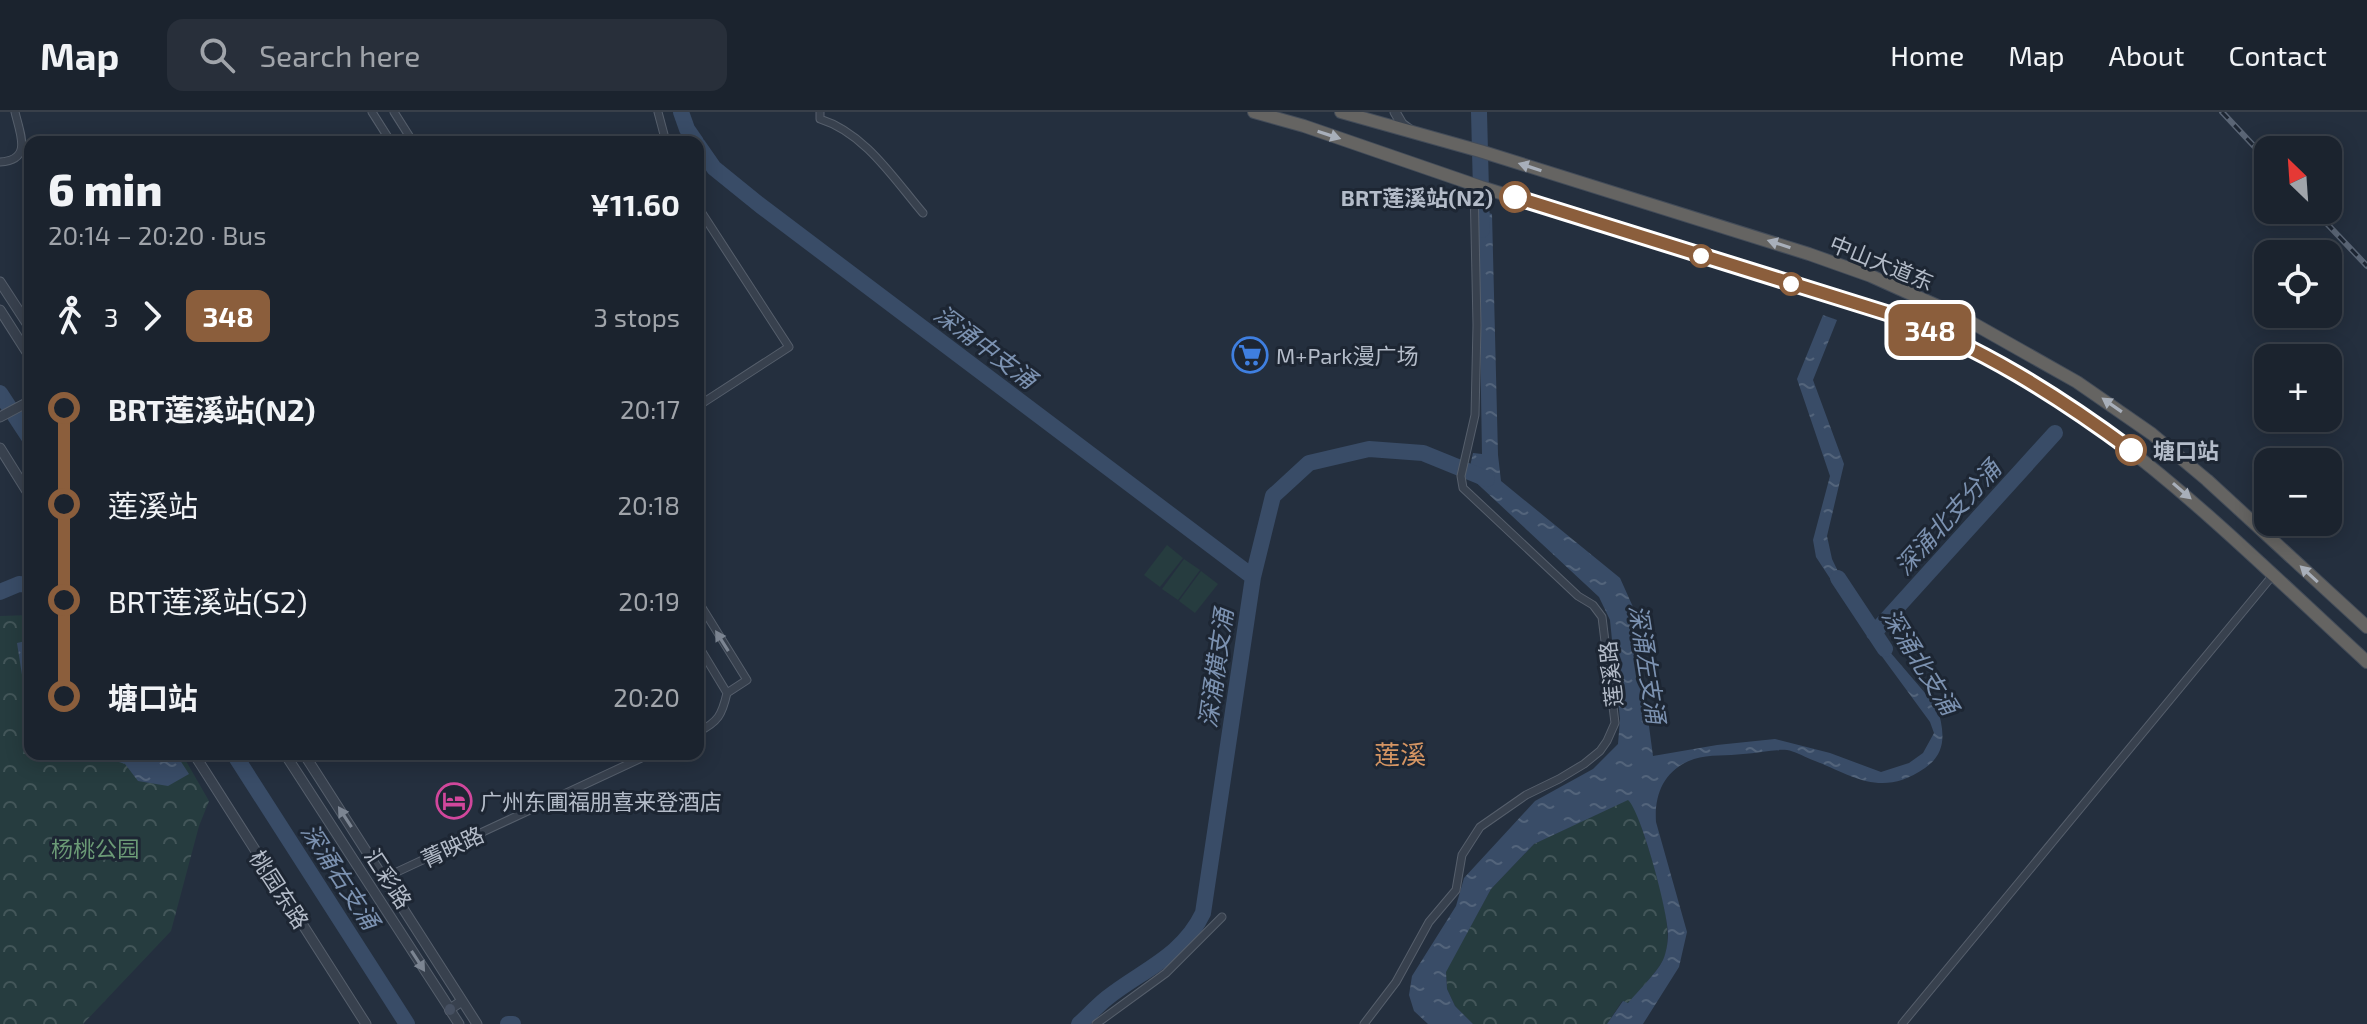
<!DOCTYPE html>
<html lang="en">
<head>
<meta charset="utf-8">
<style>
	:root { --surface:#1b232e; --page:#282f3a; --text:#f1f3f6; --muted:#a0a4aa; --line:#39404a }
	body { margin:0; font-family:"Exo 2","Noto Sans SC",sans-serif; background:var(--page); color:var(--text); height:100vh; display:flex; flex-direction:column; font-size:30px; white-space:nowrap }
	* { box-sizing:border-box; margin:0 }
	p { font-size:26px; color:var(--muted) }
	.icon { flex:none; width:44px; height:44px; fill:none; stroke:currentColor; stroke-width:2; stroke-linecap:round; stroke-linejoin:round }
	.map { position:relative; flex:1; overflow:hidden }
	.side { position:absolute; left:24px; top:24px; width:680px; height:624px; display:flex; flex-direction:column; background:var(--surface); border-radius:16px; box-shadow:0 4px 20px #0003,0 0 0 2px var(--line) }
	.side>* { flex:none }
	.badge { padding:0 16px; border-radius:12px; font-size:28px; line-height:52px }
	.needle { width:52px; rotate:335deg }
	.tools { position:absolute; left:2254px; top:24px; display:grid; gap:16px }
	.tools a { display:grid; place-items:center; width:88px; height:88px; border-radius:16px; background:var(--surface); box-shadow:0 4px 20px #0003,0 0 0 2px var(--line); font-size:40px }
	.map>.badge { position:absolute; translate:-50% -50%; box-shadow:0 0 0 4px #fff }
	.legs { display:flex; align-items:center; gap:12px; height:88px; padding:0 24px; font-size:26px }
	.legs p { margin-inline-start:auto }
	.summary { display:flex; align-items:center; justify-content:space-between; height:136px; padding:0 24px }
	h1 { font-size:44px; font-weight:800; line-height:60px }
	ul { padding:0 24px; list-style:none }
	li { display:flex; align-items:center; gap:28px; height:96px; font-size:30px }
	li i { display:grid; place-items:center; width:12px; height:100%; margin:0 10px; background:currentColor }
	li i::after { content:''; width:20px; height:20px; margin:-10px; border:6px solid; border-radius:50%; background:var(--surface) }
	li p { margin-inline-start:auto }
	li:first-child i { background:linear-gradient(#0000 50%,currentColor 0) }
	li:last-child i { background:linear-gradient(currentColor 50%,#0000 0) }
	header { display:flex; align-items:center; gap:48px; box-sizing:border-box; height:112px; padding:0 40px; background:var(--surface); border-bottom:2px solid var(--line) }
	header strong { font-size:38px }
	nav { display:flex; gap:44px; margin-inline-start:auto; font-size:28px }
	.search { width:560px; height:72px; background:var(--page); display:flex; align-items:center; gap:20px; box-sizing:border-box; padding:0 28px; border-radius:16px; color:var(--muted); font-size:30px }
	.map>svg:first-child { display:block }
	.grass { fill:#263c3f }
	.park { fill:url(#park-crowns) }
	.water { fill:url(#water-ripples) }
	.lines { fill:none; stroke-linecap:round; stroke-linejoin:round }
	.river { stroke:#394c67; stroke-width:16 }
	.minor-casing { stroke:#565f6c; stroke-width:9 }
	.tertiary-casing { stroke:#565f6c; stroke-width:11 }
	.secondary-casing { stroke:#565f6c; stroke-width:12 }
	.trunk-casing { stroke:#434c59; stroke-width:14 }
	.minor { stroke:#38414e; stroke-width:7 }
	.tertiary { stroke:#38414e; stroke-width:9 }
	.secondary { stroke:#465061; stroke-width:10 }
	.trunk { stroke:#656462; stroke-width:12 }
	.rail-casing { stroke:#5a6575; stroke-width:6 }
	.rail { stroke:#1d2633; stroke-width:3; stroke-dasharray:9; stroke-linecap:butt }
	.oneway { fill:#a8afba }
	.oneway2 { fill:#7c8592 }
	.line-1-casing { stroke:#fff; stroke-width:18 }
	.line-1 { stroke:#8b5e3c; stroke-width:12 }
	.stop-1-dot { fill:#fff; stroke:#8b5e3c; stroke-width:4 }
	.labels { text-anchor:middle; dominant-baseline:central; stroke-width:6; stroke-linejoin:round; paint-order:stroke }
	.stop-label { font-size:22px; font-weight:bold; fill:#b4bcc9; stroke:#1d2633; text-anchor:end }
	.street-label { font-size:22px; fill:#b4bcc9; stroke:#1d2633 }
	.poi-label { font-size:22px; fill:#b4bcc9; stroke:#1d2633; text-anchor:start }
	.park-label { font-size:22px; fill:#6b9a76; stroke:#1d2633 }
	.water-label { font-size:24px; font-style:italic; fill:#7c92b1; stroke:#1d2633 }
	.quarter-label { font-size:26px; fill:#d59563; stroke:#1d2633 }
</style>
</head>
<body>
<header>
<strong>Map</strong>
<div class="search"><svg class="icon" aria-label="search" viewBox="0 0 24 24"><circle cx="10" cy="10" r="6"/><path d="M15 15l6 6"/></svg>Search here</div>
<nav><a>Home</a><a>Map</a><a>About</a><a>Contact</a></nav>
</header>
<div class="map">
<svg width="2367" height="912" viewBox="0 0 2367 912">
	<defs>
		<pattern id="park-crowns" width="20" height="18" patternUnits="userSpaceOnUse" patternTransform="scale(2)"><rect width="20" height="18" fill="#263c3f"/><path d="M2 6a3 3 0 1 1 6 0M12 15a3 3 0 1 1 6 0" fill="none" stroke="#435659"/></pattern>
		<pattern id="water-ripples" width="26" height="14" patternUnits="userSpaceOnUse" patternTransform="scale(2)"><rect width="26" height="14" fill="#394c67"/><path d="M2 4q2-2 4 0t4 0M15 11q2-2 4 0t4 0" fill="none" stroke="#53647b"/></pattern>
	</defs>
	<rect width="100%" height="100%" fill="#242f3e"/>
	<!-- grass -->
	<path class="grass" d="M1167 433 1183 446 1160 475 1144 463Z
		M1184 447 1200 458 1178 488 1162 477Z
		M1201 459 1218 472 1195 501 1179 489Z"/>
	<!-- park -->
	<path class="park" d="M30 503V642H182L209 689 199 714 171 819 83 912H0V504Z
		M1628 687 1634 693C1645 728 1680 816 1663 848 1654 864 1639 878 1628 892L1622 889 1607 912H1473L1455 894 1447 877 1446 859 1491 777 1534 732Z"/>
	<!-- water -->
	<path class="water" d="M1478 98 1492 102 1498 343 1501 369 1620 466 1633 495 1653 644 1717 633 1775 627 1830 641 1881 660 1909 651 1923 641 1934 621 1930 610 1875 535 1816 445 1813 428 1830 364 1797 267 1823 203 1837 208 1813 268 1844 352 1827 424 1832 447 1860 505 1937 595C1944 618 1948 640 1925 656 1880 687 1853 663 1810 647 1803 644 1794 639 1787 638 1773 637 1757 641 1743 642 1728 644 1709 642 1694 647 1665 657 1654 681 1656 710L1687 820 1679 855 1643 912H1607L1623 889 1628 891C1638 879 1656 862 1663 848 1666 842 1668 830 1668 823 1669 803 1641 699 1628 688L1534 732 1491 777 1446 860 1447 877 1455 894 1473 912H1428L1414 899 1409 883 1412 864 1456 794 1464 766 1535 689 1593 657 1618 632 1620 607 1610 508 1599 485 1468 363 1473 341 1482 342Z
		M30 528V587L25 582 17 531Z
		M113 642H176L189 662 168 674 138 669 125 652 116 649Z"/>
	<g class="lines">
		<!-- river -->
		<path class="river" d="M681 0 687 17 696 30
			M1479 0 1482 118
			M698 33 714 56 761 94 1253 465
			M0 281 30 327
			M1838 466 1885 537
			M0 480 19 472 30 473
			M1874 521 2055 321
			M234 642 407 912
			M508 912H513
			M1079 912C1088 904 1097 894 1107 886 1142 858 1182 845 1203 801L1253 465 1273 384 1309 351 1369 337 1423 341 1487 367"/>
		<defs>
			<path id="minor" d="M372 0 391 30
				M394 0 413 30
				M658 0 666 30
				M820 0V7C865 21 894 67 923 101
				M0 50C33 48 20 22 15 0
				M698 95 789 235 698 294
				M698 489 747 568 727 581C722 603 718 610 698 620
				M698 533 727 581
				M384 766 650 642
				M1096 912 1166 861 1222 805
				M1364 912 1396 870 1429 810 1456 778 1462 743 1480 715 1526 683 1559 667 1584 652 1600 639 1607 629 1615 611 1602 505 1593 493 1578 484 1463 376 1461 364 1475 303 1477 213 1474 72
				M1902 912 2273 463"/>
			<path id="tertiary" d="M1395 0 1402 12 1410 18
				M0 170 30 216
				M0 198 30 245
				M0 305 30 289
				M0 336 30 384
				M194 642 366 912
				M285 642 450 897 462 889
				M304 642 477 912
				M450 898 459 912"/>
			<path id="secondary" d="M450 897V898"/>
			<path id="trunk" d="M1254 0 1304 14 1481 75 1893 203C2082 269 2223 418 2367 550
				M1341 0 1480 39 1809 142 1871 164 1960 204 2077 270 2152 322 2207 368 2367 515"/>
		</defs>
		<!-- minor casing -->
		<use href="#minor" class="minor-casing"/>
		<!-- tertiary casing -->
		<use href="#tertiary" class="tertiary-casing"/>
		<!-- secondary casing -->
		<use href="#secondary" class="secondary-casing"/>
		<!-- trunk casing -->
		<use href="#trunk" class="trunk-casing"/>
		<!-- minor -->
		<use href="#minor" class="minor"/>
		<!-- tertiary -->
		<use href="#tertiary" class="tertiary"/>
		<!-- secondary -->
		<use href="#secondary" class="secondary"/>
		<!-- trunk -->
		<use href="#trunk" class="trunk"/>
		<defs>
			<path id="rail" d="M2222 0 2268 49
				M2314 98 2367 154"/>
		</defs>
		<!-- rail casing -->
		<use href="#rail" class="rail-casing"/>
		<!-- rail -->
		<use href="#rail" class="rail"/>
	</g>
	<!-- one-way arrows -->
	<defs><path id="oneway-solid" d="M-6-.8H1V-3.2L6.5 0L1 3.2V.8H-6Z" transform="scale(2)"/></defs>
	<g class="oneway">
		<use href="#oneway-solid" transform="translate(1329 23) rotate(18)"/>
		<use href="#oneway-solid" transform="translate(1530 55) rotate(-162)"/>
		<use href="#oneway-solid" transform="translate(1779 132) rotate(-162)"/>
		<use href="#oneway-solid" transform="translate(2112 293) rotate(-145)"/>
		<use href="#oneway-solid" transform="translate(2182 379) rotate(41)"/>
		<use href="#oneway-solid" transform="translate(2309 462) rotate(-137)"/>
	</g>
	<g class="oneway2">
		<use href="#oneway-solid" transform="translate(722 529) rotate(-122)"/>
		<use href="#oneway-solid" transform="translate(345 705) rotate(-123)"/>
		<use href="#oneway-solid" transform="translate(418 849) rotate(57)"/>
	</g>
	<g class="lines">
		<defs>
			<path id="line-1" d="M1515 85 1893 203C1979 234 2058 284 2131 338"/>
		</defs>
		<!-- line-1 casing -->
		<use href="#line-1" class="line-1-casing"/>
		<!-- line-1 -->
		<use href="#line-1" class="line-1"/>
	</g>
	<!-- icons -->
	<defs>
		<symbol id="supermarket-ring" viewBox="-11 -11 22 22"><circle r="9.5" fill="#1d2633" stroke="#3f7fe0" stroke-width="1.5"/><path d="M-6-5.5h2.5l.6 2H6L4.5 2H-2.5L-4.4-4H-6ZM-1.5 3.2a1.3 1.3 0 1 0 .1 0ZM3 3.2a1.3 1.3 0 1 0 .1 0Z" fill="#3f7fe0"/></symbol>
		<symbol id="hotel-ring" viewBox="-11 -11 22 22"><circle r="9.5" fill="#1d2633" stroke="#d1479c" stroke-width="1.5"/><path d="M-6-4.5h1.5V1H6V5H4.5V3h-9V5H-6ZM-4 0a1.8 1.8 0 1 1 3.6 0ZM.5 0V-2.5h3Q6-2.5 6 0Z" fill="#d1479c"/></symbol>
	</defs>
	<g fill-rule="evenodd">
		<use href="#supermarket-ring" x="1230" y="223" width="40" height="40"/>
		<use href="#hotel-ring" x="434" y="669" width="40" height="40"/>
	</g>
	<!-- markers -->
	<g class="stop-1-dot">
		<circle cx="1515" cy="85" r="14"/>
		<circle cx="1701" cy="144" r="10"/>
		<circle cx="1791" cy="172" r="10"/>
		<circle cx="2131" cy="338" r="14"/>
	</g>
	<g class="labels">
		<!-- stop labels -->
		<g class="stop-label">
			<text x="1493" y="85">BRT莲溪站(N2)</text>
			<text x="2153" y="338" text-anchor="start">塘口站</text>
		</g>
		<!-- street labels -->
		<g class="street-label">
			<text transform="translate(1882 150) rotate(22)">中山大道东</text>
			<text transform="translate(1610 562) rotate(-96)">莲溪路</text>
			<text transform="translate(452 734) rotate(-25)">菁映路</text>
			<text transform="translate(389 766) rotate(57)">汇彩路</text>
			<text transform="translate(280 777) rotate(57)">桃园东路</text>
		</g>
		<!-- poi labels -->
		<g class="poi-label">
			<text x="1276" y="243">M+Park漫广场</text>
			<text x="480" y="689">广州东圃福朋喜来登酒店</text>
		</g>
		<!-- park labels -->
		<g class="park-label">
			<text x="95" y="736">杨桃公园</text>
		</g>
		<!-- water labels -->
		<g class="water-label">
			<text transform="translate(986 234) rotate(37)">深涌中支涌</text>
			<text transform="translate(1947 405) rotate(-48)">深涌北支分涌</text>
			<text transform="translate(1921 549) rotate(58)">深涌北支涌</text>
			<text transform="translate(1648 552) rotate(81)">深涌左支涌</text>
			<text transform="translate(1215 556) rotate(-82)">深涌横支涌</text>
			<text transform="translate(341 764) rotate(57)">深涌右支涌</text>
		</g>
		<!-- quarter labels -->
		<g class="quarter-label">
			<text x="1400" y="641">莲溪</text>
		</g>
	</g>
</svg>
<div class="tools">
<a><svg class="needle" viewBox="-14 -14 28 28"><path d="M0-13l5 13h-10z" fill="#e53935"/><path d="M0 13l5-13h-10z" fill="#a0a4aa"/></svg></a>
<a><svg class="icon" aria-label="locate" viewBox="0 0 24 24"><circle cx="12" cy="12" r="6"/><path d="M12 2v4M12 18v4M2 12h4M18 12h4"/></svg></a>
<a>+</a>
<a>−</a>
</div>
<b class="badge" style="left:1930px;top:218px;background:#8b5e3c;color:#fff">348</b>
<section class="side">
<div class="summary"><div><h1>6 min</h1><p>20:14 – 20:20 · Bus</p></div><b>¥11.60</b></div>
<div class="legs"><svg class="icon" aria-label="walk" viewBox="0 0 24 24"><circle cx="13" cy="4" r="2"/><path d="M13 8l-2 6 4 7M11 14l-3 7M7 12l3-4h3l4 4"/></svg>3<svg class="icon" aria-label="forward" viewBox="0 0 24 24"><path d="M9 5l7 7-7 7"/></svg><b class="badge" style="background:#8b5e3c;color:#fff">348</b><p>3 stops</p></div>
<ul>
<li><i style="color:#8b5e3c"></i><b>BRT莲溪站(N2)</b><p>20:17</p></li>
<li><i style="color:#8b5e3c"></i><span>莲溪站</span><p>20:18</p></li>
<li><i style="color:#8b5e3c"></i><span>BRT莲溪站(S2)</span><p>20:19</p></li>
<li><i style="color:#8b5e3c"></i><b>塘口站</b><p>20:20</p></li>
</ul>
</section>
</div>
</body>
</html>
